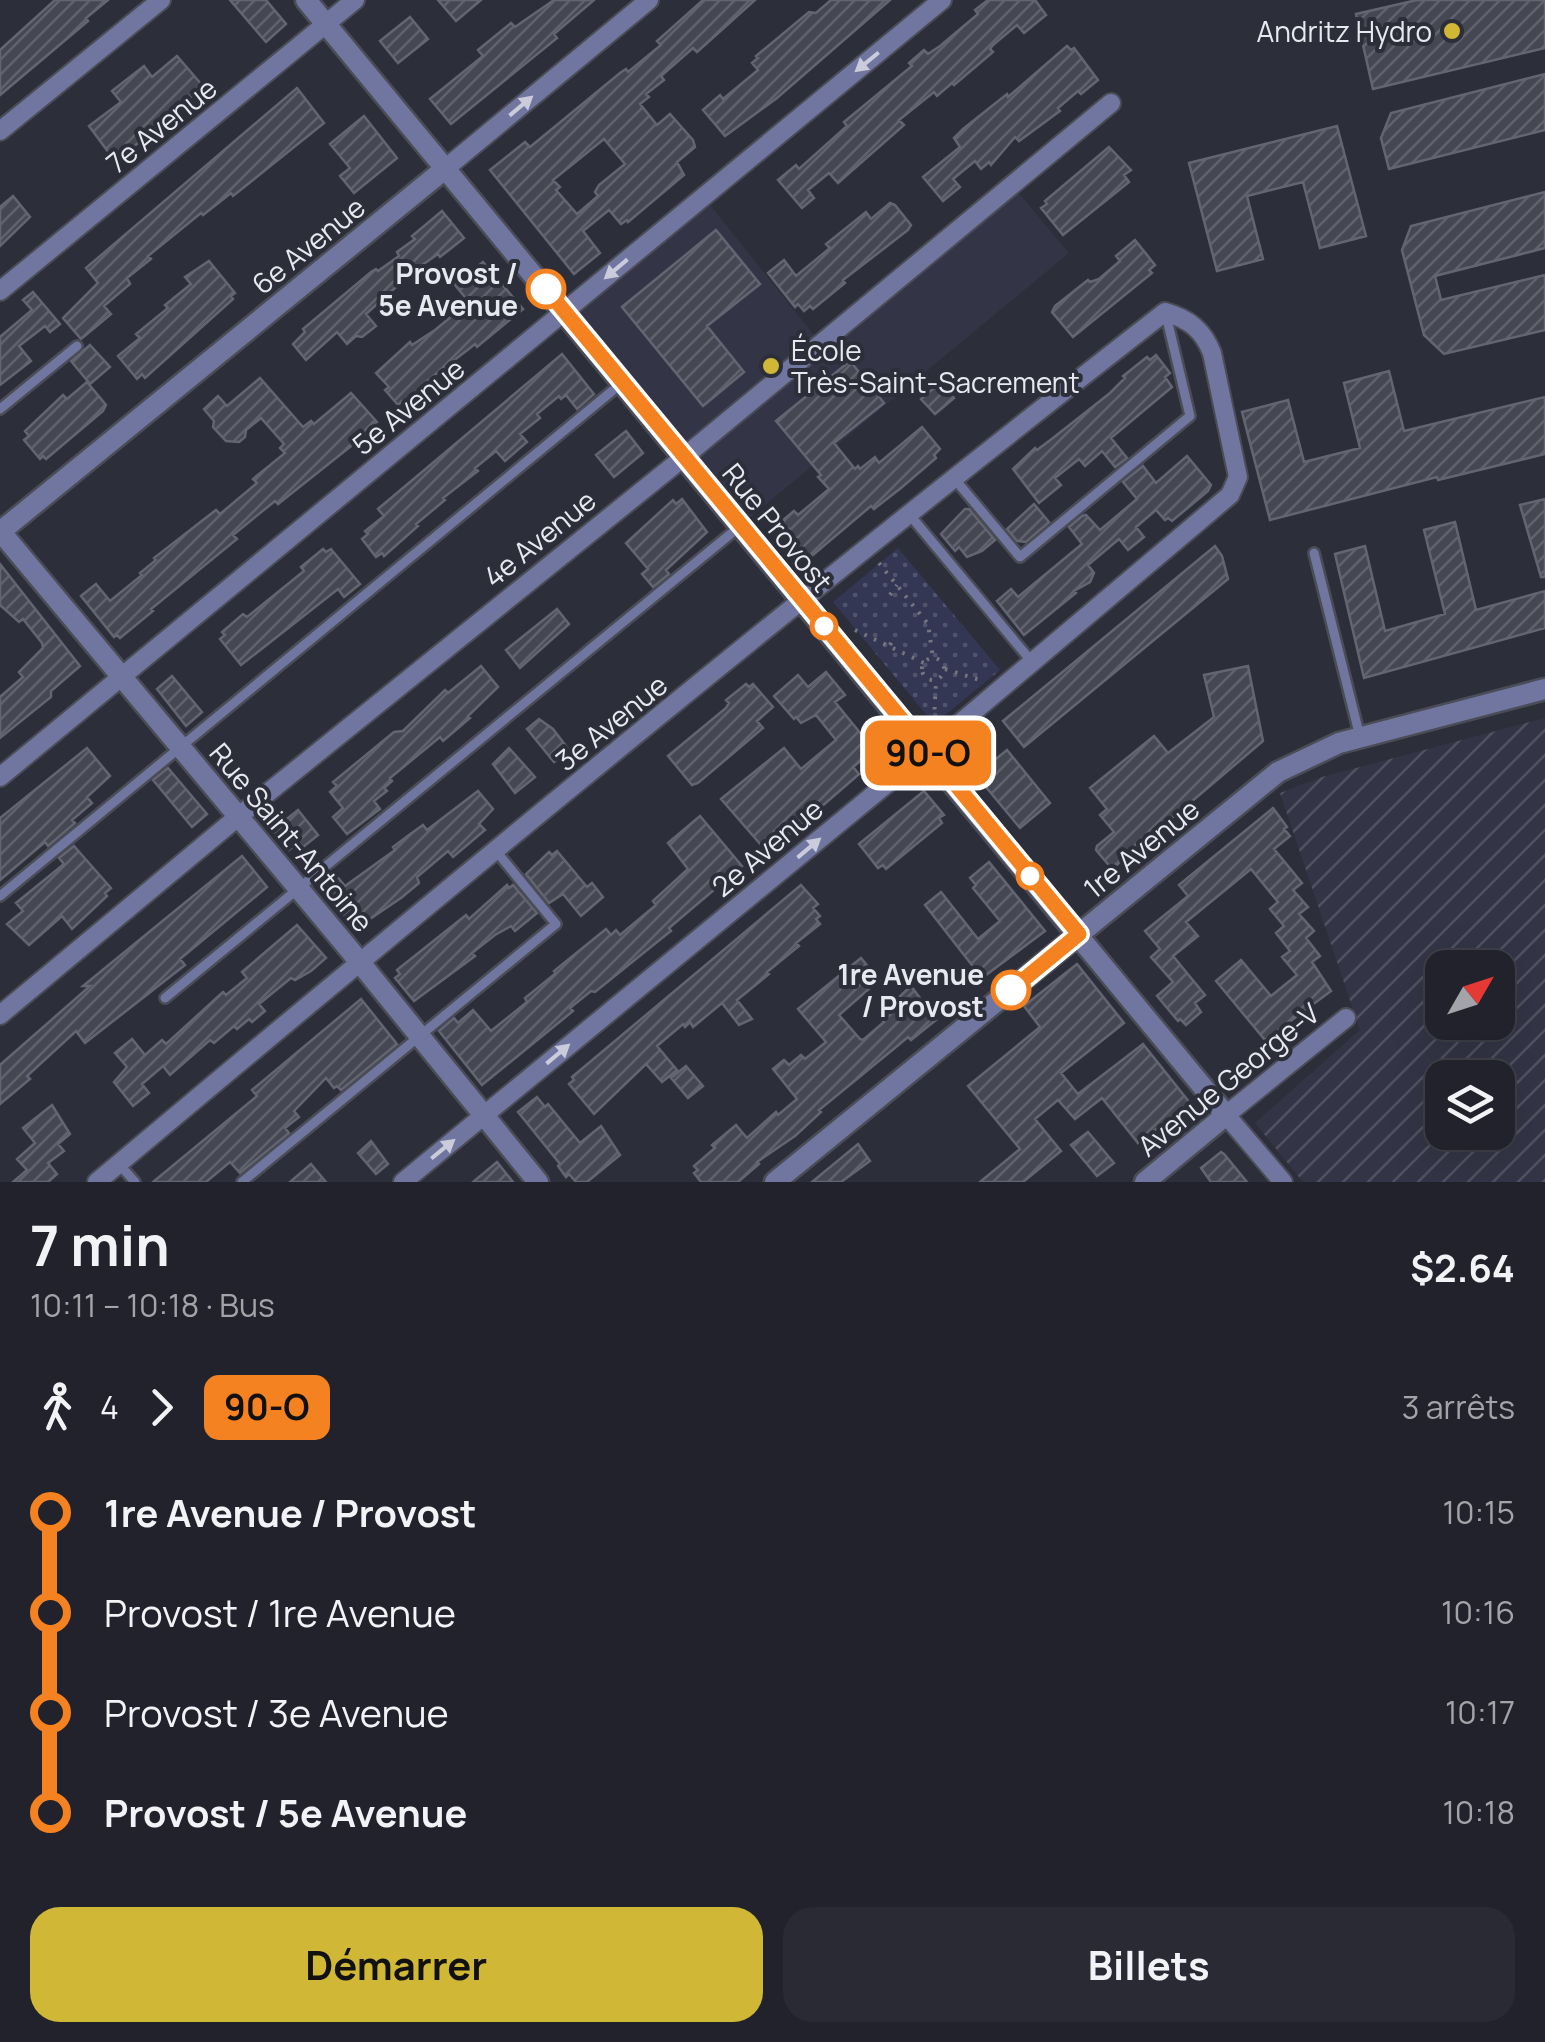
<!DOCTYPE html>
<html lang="fr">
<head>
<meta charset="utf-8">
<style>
	:root { --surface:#21222b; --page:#292a33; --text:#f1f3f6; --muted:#a2a4a9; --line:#3e3f47; --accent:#d0b736 }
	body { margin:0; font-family:Manrope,sans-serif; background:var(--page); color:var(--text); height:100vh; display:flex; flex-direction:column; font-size:38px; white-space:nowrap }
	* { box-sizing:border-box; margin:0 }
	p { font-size:32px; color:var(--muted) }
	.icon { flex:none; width:55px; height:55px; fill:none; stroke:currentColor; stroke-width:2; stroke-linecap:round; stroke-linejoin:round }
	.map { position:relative; height:1182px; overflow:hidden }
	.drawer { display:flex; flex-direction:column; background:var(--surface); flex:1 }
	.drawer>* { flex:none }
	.badge { padding:0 20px; border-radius:15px; font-size:35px; line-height:65px }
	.needle { width:65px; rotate:51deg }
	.buttons { position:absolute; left:1425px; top:950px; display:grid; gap:20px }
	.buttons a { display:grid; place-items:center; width:90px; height:90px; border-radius:20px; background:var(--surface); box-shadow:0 10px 40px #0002,0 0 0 2px var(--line); font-size:50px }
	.map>.badge { position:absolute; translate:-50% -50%; box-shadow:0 0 0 5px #fff }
	.legs { display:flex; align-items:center; gap:15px; height:110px; padding:0 30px; font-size:32px }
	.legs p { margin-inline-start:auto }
	.summary { display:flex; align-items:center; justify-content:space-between; height:170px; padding:0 30px }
	h1 { font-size:55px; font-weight:700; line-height:75px }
	.button { display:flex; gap:20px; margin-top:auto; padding:20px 30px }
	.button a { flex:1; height:115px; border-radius:30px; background:var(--accent); color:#111; font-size:40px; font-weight:700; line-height:115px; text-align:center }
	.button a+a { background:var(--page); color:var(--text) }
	ul { padding:0 30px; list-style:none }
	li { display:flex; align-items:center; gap:35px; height:100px; font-size:38px }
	li i { display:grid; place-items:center; width:15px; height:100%; margin:0 12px; background:currentColor }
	li i::after { content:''; width:25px; height:25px; margin:-12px; border:8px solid; border-radius:50%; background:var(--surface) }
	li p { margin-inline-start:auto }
	li:first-child i { background:linear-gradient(#0000 50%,currentColor 0) }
	li:last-child i { background:linear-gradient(currentColor 50%,#0000 0) }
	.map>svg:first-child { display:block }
	.built { fill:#333546 }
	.industrial { fill:url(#industrial-furrows); fill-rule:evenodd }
	.park { fill:url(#park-dots) }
	.building { fill:url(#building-hatch); stroke:#636672; stroke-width:2.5; fill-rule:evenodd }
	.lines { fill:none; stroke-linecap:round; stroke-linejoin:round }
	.service-casing { stroke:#4a4c56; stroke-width:14 }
	.minor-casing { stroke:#4a4c56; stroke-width:22 }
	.tertiary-casing { stroke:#4a4c56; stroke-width:25 }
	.path { stroke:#757680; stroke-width:4; stroke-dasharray:2.5 8; stroke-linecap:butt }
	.service { stroke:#70769f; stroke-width:9 }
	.minor { stroke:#70769f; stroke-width:18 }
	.tertiary { stroke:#70769f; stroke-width:20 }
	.oneway { fill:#caccdc }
	.line-1-casing { stroke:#fff; stroke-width:22 }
	.line-1 { stroke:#f58220; stroke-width:15 }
	.poi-dot { fill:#d0b736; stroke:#2c2e39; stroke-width:4 }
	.stop-1-dot { fill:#fff; stroke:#f58220; stroke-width:5 }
	.labels { text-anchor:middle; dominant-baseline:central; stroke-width:8; stroke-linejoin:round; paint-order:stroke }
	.poi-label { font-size:28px; fill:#e8e9f0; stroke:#2c2e39; text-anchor:end }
	.street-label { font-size:28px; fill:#e8e9f0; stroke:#2c2e39 }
	.stop-label { font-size:28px; font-weight:bold; fill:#e8e9f0; stroke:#2c2e39; text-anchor:end }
</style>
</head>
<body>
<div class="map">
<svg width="1545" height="1182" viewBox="0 0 1545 1182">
	<defs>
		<pattern id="industrial-furrows" width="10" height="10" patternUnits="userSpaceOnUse" patternTransform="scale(2.5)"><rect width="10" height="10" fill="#333546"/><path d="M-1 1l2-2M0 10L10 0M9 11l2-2" fill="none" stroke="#515261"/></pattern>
		<pattern id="park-dots" width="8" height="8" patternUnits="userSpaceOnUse" patternTransform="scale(2.5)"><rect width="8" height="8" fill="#333754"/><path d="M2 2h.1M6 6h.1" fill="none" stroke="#51546d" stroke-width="1.8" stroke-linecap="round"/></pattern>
		<pattern id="building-hatch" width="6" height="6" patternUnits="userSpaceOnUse" patternTransform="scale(2.5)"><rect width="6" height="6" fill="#454753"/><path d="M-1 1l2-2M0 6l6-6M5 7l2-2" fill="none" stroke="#60626c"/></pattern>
	</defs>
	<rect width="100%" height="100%" fill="#2c2e39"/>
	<!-- built -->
	<path class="built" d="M1017 191 1069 253 741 525 565 312 703 196 825 349Z"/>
	<!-- industrial -->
	<path class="industrial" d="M1545 718V1182H1303L1255 1123 1360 1030 1280 793 1322 777ZM1442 968H1498V1022H1442ZM1442 1078H1498V1132H1442Z"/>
	<!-- park -->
	<path class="park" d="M898 548 1000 670 934 724 833 602Z"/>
	<!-- building -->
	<path class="building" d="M55 0H108L86 18 88 21 0 95V50Z
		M230 0H266L286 24 266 42Z
		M438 0H481L456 21Z
		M554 0H594L554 34 557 38 451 124 430 99 483 56 478 50 511 23 515 27Z
		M703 0H755L697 52 693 48 661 76 664 80 646 94 649 97 640 104 657 125 670 114 693 140 695 147 677 162 684 175 628 222 627 220 621 224 609 210 583 231 600 253 574 274 490 170 525 142 530 147 620 73 626 69 628 72 661 45 657 41ZM604 139 625 164 599 185 595 192 598 196 577 214 556 190 560 187 553 180Z
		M831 0H890L777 98 725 136 703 110 720 95 723 99 758 70 752 63 758 58 756 56 809 12 816 13Z
		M988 0H1035L1046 15 1024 33 1017 25 993 45 990 49 993 52 954 85 952 83 937 96 934 92 899 120 904 125 838 183 829 173 808 190 814 198 802 208 778 180 796 165 799 169 847 126 844 122 912 66 909 63 924 50 928 54 940 46 978 14 975 10Z
		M1417 0H1545V48L1373 89 1356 14Z
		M410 17 428 39 398 63 380 41Z
		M1067 46 1071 50 1074 48 1098 80 1081 94 1078 91 1058 108 1060 111 1019 141 1015 137 991 165 989 162 981 169 975 161 953 179 960 187 943 201 923 177 960 147 954 138 963 129 1007 94 1008 97Z
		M177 56 202 85 198 91 147 136 120 157 116 153 112 157 89 126 121 102 112 91 144 66 152 77Z
		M1545 74V130L1389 169 1381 138 1391 113Z
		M297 88 324 123 233 196 231 193 203 215 201 213 148 256 151 259 127 278 130 284 104 306 111 314 81 339 63 318 98 283 86 268Z
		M364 116 397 158 354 193 340 176 350 168 330 144Z
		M1337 126 1366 236 1320 248 1303 182 1247 196 1263 259 1217 271 1189 163Z
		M1109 147 1131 170 1124 175 1129 182 1063 235 1041 208 1047 204 1045 201Z
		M1545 192V248L1435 276 1441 300 1545 275V330L1444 354 1424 335 1402 250 1411 226Z
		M13 196 30 217 0 246V207Z
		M890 203 895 205 911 225 908 230 843 280 845 283 813 309 810 306 804 311 798 304 795 307 768 273 784 260 796 276 830 248 826 244 866 212 871 219Z
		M442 211 464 238 440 257 438 254 415 270 366 314 376 326 362 337 356 336 347 344 337 332 306 360 293 344 305 332 303 329 371 272 376 269 378 271 399 256 397 252 415 239 412 236Z
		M716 230 760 284 707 326 744 372 703 406 622 307Z
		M1135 240 1155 265 1149 270 1152 273 1073 337 1052 312 1055 306 1088 280 1090 282 1099 279 1120 261 1116 256Z
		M209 261 235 293 231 296 233 299 145 378 142 374 137 379 118 356 140 338 136 334 168 308 165 305 191 284 185 277Z
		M483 262 523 309 477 347 475 344 470 348 423 384 426 388 405 404 402 401 398 405 385 390 389 387 376 373 410 342 412 345 435 330 469 302 455 285Z
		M33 292 60 324 50 332 45 326 19 346 31 361 0 385V337L32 310 23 300Z
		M90 345 110 367 90 384 71 361Z
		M562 354 594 394 577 409 566 395 561 399 559 396 537 414 540 418 520 434 527 442 505 461 496 451 475 468 478 471 443 498 445 500 416 524 418 526 384 556 382 553 376 557 362 539 368 534 365 531 384 516 378 509Z
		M1156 355 1170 373 1165 377 1172 387 1111 438 1127 458 1115 467 1102 451 1085 466 1079 459 1055 478 1061 485 1039 503 1013 469 1035 448 1037 450 1053 438 1110 393 1125 378 1123 376 1147 357 1150 360Z
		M850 361 884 403 834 443 855 469 858 466 860 469 875 457 879 463 922 427 940 449 934 455 936 458 901 488 874 509 871 506 807 560 785 532 789 529 782 521 794 511 798 515 829 489 818 477 821 475 776 421Z
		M1389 371 1404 431 1545 397V454L1438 480 1437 477 1270 520 1242 412 1288 400 1304 462 1360 448 1344 383Z
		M260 378 303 427 311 421 314 424 351 393 377 422 372 426 374 428 278 504 275 501 233 535 237 539 151 609 153 611 120 638 117 635 114 637 81 596 96 584 110 601 142 575 140 573 156 560 154 558 216 510 220 514 257 483 253 479 285 453 280 448 284 444 261 418 246 430 245 437 239 442 226 441 213 427 214 421 204 409 218 396 227 406Z
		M87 382 106 405 103 411 46 459 43 456 40 459 24 440 29 436 25 431 63 395 67 399Z
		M941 382 954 398 935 414 921 399Z
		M626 431 643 453 614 477 596 455Z
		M1187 456 1211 485 1208 491 1172 521 1168 518 1165 520 1156 510 1136 527 1144 537 1128 550 1119 539 1088 565 1094 573 1090 582 1074 591 1076 593 1024 635 997 601 1011 589 1018 597 1082 544 1069 527 1082 516 1086 515 1100 530 1137 499 1123 482 1143 466 1156 483Z
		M682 499 707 532 666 570 669 574 653 587 642 574 648 569 626 543 673 500 676 504Z
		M1545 499V577H1541L1520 505Z
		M1034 504 1049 522 1026 542 1017 541 1007 529Z
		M965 509H969L995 540 982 551 967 557 959 547 955 551 941 534Z
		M1455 522 1476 610 1545 591V628L1364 678 1335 554 1365 546 1385 631 1445 614 1424 530Z
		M1215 546 1222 556 1228 579 1024 747 1003 721Z
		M323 549 326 552 331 549 360 584 344 597 338 589 241 665 220 639 225 635 222 632 243 614 247 617 304 571 301 567Z
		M0 564 80 666 51 691V697L0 738V697L23 677 19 672 43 648 42 643 23 619 19 622 0 605Z
		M557 609 569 624 520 668 506 650Z
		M481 666 498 687 468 716 470 718 443 741 440 737 390 778 392 781 384 788 387 791 374 801 380 809 347 834 333 817 343 808 330 792 337 786 333 782 394 732 403 731 445 690 448 693Z
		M1248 666 1263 741 1112 869 1096 850 1097 846 1114 832 1100 815 1107 809 1090 788 1154 736 1168 753 1214 717 1204 675Z
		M826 672 845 695 835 702 874 750 853 767 859 774 768 853 721 799 784 748 801 769 836 740 816 715 801 723 796 717 794 719 774 696 798 675 808 687Z
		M172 676 202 712 186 726 157 689Z
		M746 684 749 687 753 684 773 707 757 721 763 728 698 783 692 785 668 756 726 708 729 703 726 700Z
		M539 719 553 729 569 750 554 762 527 729Z
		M87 748 110 776 87 797 92 803 72 820 75 823 48 846 45 842 0 880V818Z
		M509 748 535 777 515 793 493 764Z
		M1007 750 1050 803 1020 828 976 775Z
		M168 768 207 814 192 827 153 780Z
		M478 791 493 809 479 824 485 830 453 857 448 851 417 877 419 883 401 898 355 929 320 884 334 873 345 886 395 850 393 847 409 835 423 825 427 830Z
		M924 791 944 815 939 818 942 823 886 869 883 865 878 868 859 844Z
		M1273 808 1287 827 1284 829 1290 836 1274 849 1302 883 1293 890 1308 907 1299 914 1314 931 1306 938 1320 956 1312 962 1331 991 1265 1040 1216 981 1241 960 1271 996 1297 975 1282 957 1290 951 1276 933 1284 926 1270 909 1278 902 1251 869 1186 922 1198 936 1173 956 1205 995 1195 1003 1201 1012 1186 1025 1180 1019 1178 1021 1157 996 1173 982 1151 957 1160 949 1145 931 1188 896 1179 885Z
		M298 810 318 835 303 847 299 842 289 850 273 830Z
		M700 816 742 866 669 928 671 931 667 934 595 992 591 991 570 1008 573 1011 482 1085 439 1031 454 1018 458 1023 473 1010 491 1031 527 1002 525 998 556 973 554 971 606 929 611 935 616 930 620 935 656 905 653 901 688 869 668 843Z
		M74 846 111 888 105 893 107 896 72 929 62 916 29 945 7 924 23 911 16 903 64 864 59 858Z
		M557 851 587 887 592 883 603 897 581 916 563 894 549 903 526 874 549 852 552 855Z
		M242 856 267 887 180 959 185 965 85 1043 76 1031 27 1076 30 1079 0 1104V1065L90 986H83Z
		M989 862 1045 931 982 978 925 905 941 892 978 939 1000 921 973 888 976 885 970 878Z
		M507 885 509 888 513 885 537 913 515 931 511 926 495 935 472 953 475 956 414 1001 395 978 400 974 397 970 466 915 469 919Z
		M801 885 818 904 813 908 820 916 816 919 820 924 796 943 799 946 767 972 769 974 737 1000 752 1019 739 1025 722 1003 693 1027 690 1022 685 1027 683 1024 657 1046 677 1070 662 1082 646 1064 594 1114 569 1084 574 1080 572 1077Z
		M297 925 326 958 311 971 295 980 291 978 259 1004 265 1011 252 1022 249 1019 237 1029 234 1026 214 1043 210 1040 170 1075 163 1066 142 1084 149 1093 133 1106 114 1082 127 1067 115 1053 132 1039 145 1055 162 1040 166 1044 223 992 226 995 247 978 242 972Z
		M861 958 879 980 839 1015 860 1039 863 1040 884 1022 879 1016 911 986 936 1020 911 1040 908 1037 896 1047 819 1110 821 1112 795 1136 757 1162 759 1164 738 1182H701L694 1173 698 1170 694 1166 715 1148 712 1145 736 1125 747 1138 776 1112 778 1115 797 1099 773 1069 784 1060 789 1065 801 1055 805 1059 826 1042 798 1009Z
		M1077 964 1124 1023 1061 1073 1078 1094 1143 1044 1190 1103 1138 1143 1102 1098 1075 1119 1058 1100 1035 1119 1061 1151 1023 1182H980L1020 1149 968 1086 1040 1027 1024 1006Z
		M361 999 397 1044 341 1090 337 1086 334 1088 326 1078 294 1111 299 1117 285 1128 289 1133 240 1173 230 1162 206 1182H153L257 1096 252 1090Z
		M686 1066 703 1086 688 1098 671 1078Z
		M537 1097 545 1107 548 1104 580 1143 601 1126 620 1155 587 1182H576L569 1174 566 1177 558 1166 560 1164 518 1112Z
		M52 1105 70 1134 58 1144 64 1151 48 1163 57 1174 48 1182H13L27 1170 17 1159 35 1143 23 1128Z
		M1088 1132 1114 1163 1097 1176 1071 1145Z
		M371 1141 388 1164 376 1174 358 1153Z
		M858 1144 870 1161 841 1182H812Z
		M1221 1152 1224 1154 1247 1182H1211L1201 1168Z
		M497 1162 513 1182H473Z
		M311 1164 326 1182H290Z"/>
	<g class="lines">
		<defs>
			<path id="service" d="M0 409 77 346
				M953 477 1020 557 1190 416 1166 315
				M909 514 1032 662
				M1314 553 1360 737
				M0 896 623 382
				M165 998 739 527
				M119 1164 135 1182
				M242 1182 556 924 496 851"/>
			<path id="minor" d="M0 131 161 0
				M446 168 649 0
				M0 291 355 0
				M0 777 942 0
				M0 1015 239 816 684 457 1111 103
				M97 1182C448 887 803 594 1165 312 1189 319 1203 330 1212 353L1238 477 1230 495 946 735 403 1182
				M1283 1182 1226 1115 1346 1018"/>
			<path id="tertiary" d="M306 0 1226 1115 1145 1182
				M0 531 349 949 538 1182
				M0 532 446 168
				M775 1182 1278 772 1339 743 1545 689"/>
		</defs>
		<!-- service casing -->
		<use href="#service" class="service-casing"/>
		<!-- minor casing -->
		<use href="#minor" class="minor-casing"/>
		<!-- tertiary casing -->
		<use href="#tertiary" class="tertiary-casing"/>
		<!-- path -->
		<path class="path" d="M879 563 928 624 933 658
			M890 595 897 585
			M855 630 924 663
			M890 645 895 636
			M922 669a11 11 0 1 1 22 0a11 11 0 1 1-22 0Z
			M945 669 983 681
			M934 720 936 681"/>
		<!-- service -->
		<use href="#service" class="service"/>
		<!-- minor -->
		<use href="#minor" class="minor"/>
		<!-- tertiary -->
		<use href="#tertiary" class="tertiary"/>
	</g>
	<!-- one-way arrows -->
	<defs><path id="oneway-solid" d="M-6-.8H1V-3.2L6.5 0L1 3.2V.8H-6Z" transform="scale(2.5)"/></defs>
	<g class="oneway">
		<use href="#oneway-solid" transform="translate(867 62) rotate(141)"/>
		<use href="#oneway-solid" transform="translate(521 106) rotate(-40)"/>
		<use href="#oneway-solid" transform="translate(616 269) rotate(140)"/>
		<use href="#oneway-solid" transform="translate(809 848) rotate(-40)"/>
		<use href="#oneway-solid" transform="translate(558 1054) rotate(-40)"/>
		<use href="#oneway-solid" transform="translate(443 1149) rotate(-39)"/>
	</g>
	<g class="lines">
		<defs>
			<path id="line-1" d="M546 289 1079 934 1011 990"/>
		</defs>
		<!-- line-1 casing -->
		<use href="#line-1" class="line-1-casing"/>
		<!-- line-1 -->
		<use href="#line-1" class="line-1"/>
	</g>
	<!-- markers -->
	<g class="poi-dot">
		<circle cx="1452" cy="31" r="10"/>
		<circle cx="771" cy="366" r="10"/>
	</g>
	<g class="stop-1-dot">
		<circle cx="546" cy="289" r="18"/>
		<circle cx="824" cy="626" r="12"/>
		<circle cx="1030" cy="876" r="12"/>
		<circle cx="1011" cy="990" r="18"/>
	</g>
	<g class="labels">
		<!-- poi labels -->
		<g class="poi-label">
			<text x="1432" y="31">Andritz Hydro</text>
			<text x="791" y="350" text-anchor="start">École<tspan x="791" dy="32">Très-Saint-Sacrement</tspan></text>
		</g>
		<!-- street labels -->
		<g class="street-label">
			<text transform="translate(161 125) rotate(-39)">7e Avenue</text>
			<text transform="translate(308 245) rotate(-39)">6e Avenue</text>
			<text transform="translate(408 406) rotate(-39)">5e Avenue</text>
			<text transform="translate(778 527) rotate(51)">Rue Provost</text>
			<text transform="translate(539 538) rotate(-39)">4e Avenue</text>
			<text transform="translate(611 722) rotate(-39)">3e Avenue</text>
			<text transform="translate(292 837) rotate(50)">Rue Saint-Antoine</text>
			<text transform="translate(767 847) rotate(-40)">2e Avenue</text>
			<text transform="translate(1141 848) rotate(-39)">1re Avenue</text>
			<text transform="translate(1228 1079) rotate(-39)">Avenue George-V</text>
		</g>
		<!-- stop labels -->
		<g class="stop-label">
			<text x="518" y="273">Provost /<tspan x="518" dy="32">5e Avenue</tspan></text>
			<text x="984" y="974">1re Avenue<tspan x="984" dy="32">/ Provost</tspan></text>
		</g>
	</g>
</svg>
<div class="buttons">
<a><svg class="needle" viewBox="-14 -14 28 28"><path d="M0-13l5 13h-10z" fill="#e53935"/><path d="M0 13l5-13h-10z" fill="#a2a4a9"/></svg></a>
<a><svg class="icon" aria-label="layers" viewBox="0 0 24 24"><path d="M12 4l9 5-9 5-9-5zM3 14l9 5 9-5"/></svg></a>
</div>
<b class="badge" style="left:928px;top:753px;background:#f58220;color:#111">90-O</b>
</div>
<section class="drawer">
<div class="summary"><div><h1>7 min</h1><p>10:11 – 10:18 · Bus</p></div><b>$2.64</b></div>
<div class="legs"><svg class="icon" aria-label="walk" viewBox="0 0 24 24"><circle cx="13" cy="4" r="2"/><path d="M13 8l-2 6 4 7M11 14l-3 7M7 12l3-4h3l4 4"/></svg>4<svg class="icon" aria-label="forward" viewBox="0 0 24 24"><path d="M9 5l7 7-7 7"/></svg><b class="badge" style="background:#f58220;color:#111">90-O</b><p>3 arrêts</p></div>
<ul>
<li><i style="color:#f58220"></i><b>1re Avenue / Provost</b><p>10:15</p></li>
<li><i style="color:#f58220"></i><span>Provost / 1re Avenue</span><p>10:16</p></li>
<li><i style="color:#f58220"></i><span>Provost / 3e Avenue</span><p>10:17</p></li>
<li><i style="color:#f58220"></i><b>Provost / 5e Avenue</b><p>10:18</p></li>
</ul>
<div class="button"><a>Démarrer</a><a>Billets</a></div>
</section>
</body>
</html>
